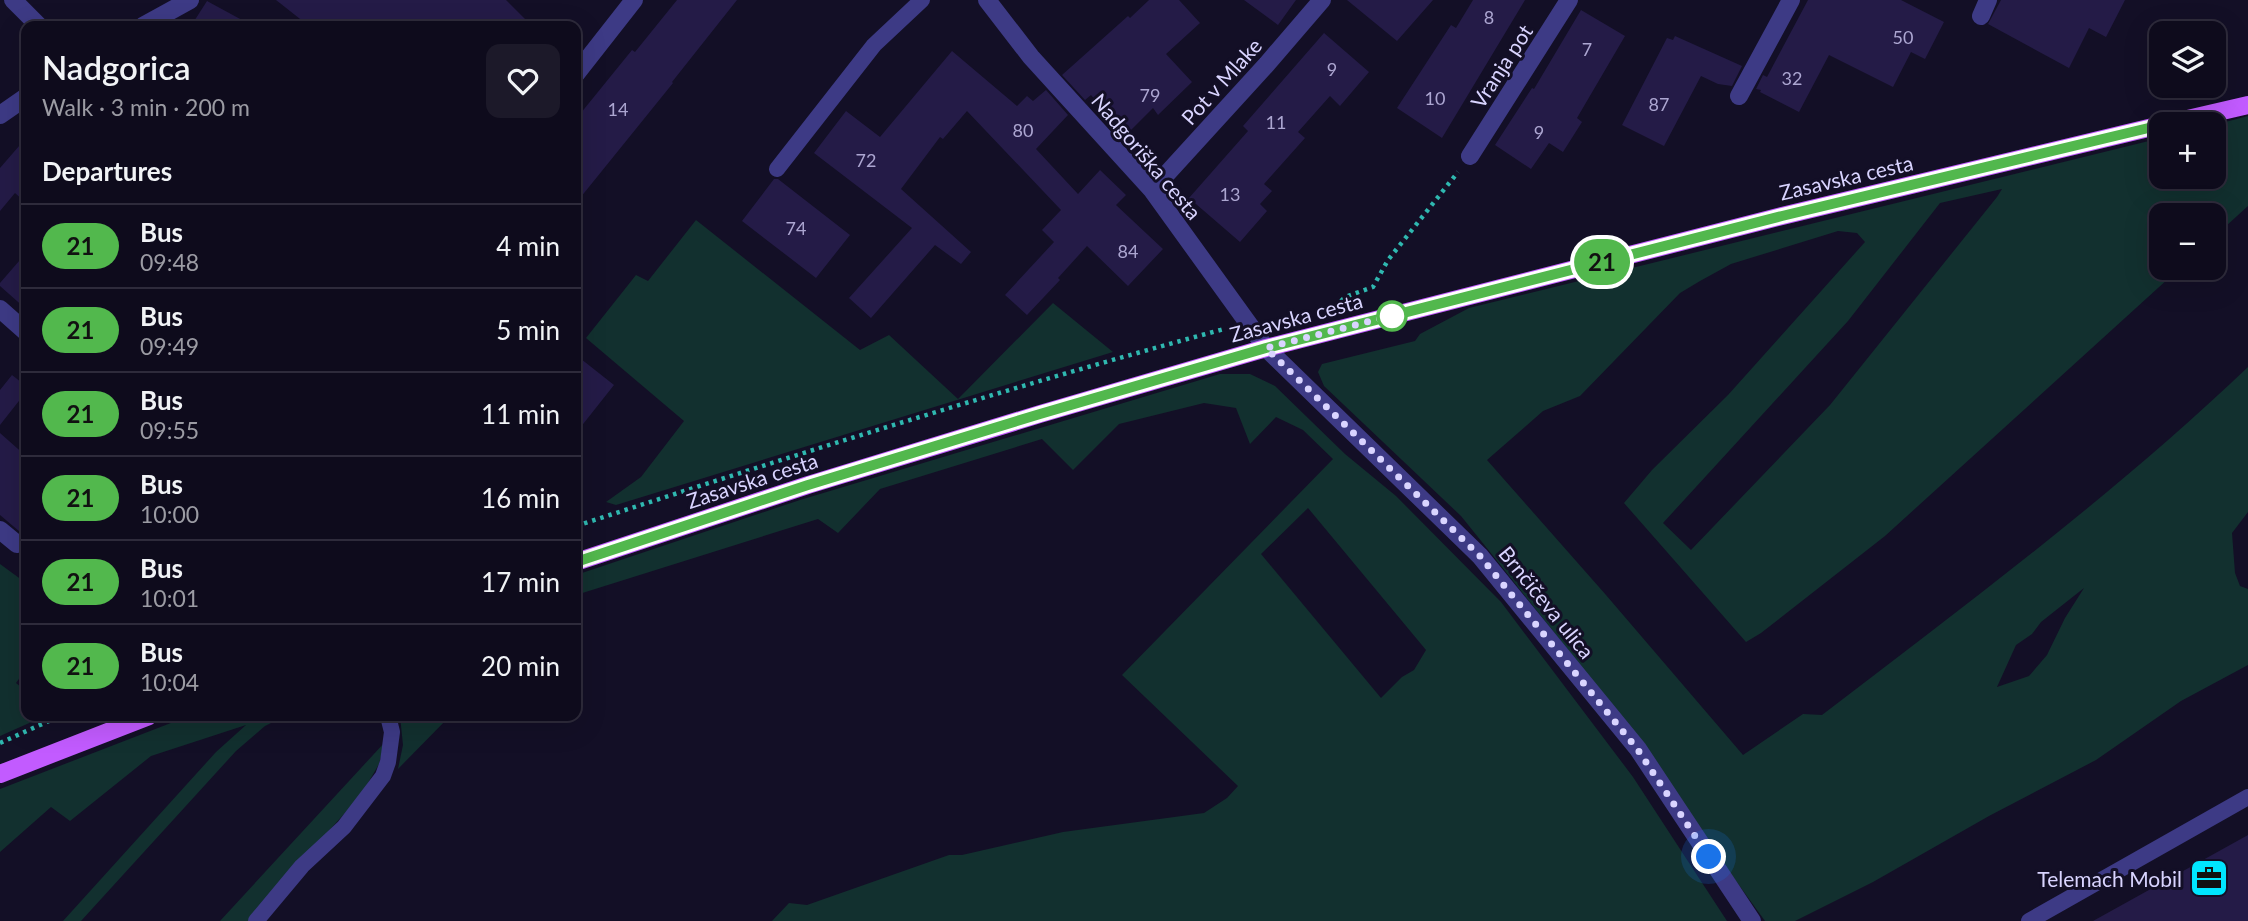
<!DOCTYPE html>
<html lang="en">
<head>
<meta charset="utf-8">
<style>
	:root { --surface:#0e0b1c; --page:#1c1929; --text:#f1f3f6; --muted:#9b9ba3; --line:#2e2b3b }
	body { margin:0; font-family:Lato,sans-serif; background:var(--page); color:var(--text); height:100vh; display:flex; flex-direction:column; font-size:26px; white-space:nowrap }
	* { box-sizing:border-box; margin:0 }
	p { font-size:23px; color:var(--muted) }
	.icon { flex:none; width:38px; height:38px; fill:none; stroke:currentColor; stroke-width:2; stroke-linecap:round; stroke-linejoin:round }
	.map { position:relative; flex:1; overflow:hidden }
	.drawer { position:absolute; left:21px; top:21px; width:560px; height:700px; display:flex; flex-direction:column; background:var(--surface); border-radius:14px; box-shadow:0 7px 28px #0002,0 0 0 2px var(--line) }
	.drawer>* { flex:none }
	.badge { padding:0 14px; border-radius:23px; font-size:24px; line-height:46px }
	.tools { position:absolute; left:2149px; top:21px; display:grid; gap:14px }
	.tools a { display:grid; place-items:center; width:77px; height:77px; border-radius:14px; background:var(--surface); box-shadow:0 7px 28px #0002,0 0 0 2px var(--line); font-size:35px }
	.you { position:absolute; width:35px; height:35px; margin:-18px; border:5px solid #fff; border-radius:50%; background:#1a73e8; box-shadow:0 0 0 10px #1a73e833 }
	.map>.badge { position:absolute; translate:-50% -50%; box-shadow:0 0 0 4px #fff }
	h2 { padding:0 21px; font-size:26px; line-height:63px }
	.round { display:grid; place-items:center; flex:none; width:74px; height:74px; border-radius:14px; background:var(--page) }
	.headline { display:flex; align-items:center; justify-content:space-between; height:119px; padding:0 21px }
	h1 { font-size:33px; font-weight:600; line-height:52px }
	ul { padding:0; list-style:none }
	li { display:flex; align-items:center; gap:21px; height:84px; padding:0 21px; border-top:2px solid var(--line) }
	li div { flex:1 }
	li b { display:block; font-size:26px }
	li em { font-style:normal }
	li .badge { min-width:77px; font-weight:700; text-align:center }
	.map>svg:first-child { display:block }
	.green { fill:#12302f; fill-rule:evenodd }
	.building { fill:#241b47 }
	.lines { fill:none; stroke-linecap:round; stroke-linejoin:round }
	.path { stroke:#2fb8b0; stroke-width:4.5; stroke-dasharray:3.5 5; stroke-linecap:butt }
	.lane { stroke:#3d3a85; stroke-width:16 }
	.street { stroke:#3d3a85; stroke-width:18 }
	.primary { stroke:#c25bff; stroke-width:18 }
	.line-casing { stroke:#fff; stroke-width:16 }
	.line { stroke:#52b84d; stroke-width:10 }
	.walk { stroke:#d9d4ff; stroke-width:7; stroke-dasharray:0 12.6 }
	.stop-dot { fill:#fff; stroke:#52b84d; stroke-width:3.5 }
	.labels { text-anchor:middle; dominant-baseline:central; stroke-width:6; stroke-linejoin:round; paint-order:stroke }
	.number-label { font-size:18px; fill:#aca6d1 }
	.street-label { font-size:21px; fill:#d9d4ff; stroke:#130f26 }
	.poi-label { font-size:21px; fill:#d9d4ff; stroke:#130f26; text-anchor:end }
</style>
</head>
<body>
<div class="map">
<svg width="2248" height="921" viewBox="0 0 2248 921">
	<rect width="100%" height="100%" fill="#130f26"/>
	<!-- green -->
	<path class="green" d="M2248 116V206L2214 237V215H2161V268H2180L1885 536 1761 633 1746 642 1624 503 1652 470 1728 395 1865 242 1857 233 1838 231 1731 264 1700 281 1680 293 1580 396 1543 411 1487 460 1606 595 1743 755 1803 714 1822 715C1967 604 2116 493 2248 367V512L2232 533 2235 573 2240 586 2248 589V665L2181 701 2096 760 1989 816 1873 882 1795 921H1765L1576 660 1490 552 1461 516 1324 386 1318 372 1322 364 1415 341 1420 334 1469 308 2161 138V177H2214V125ZM2002 189 1997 197 1830 405 1691 550 1663 523 1848 321 1940 203ZM2084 588 2065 618 2047 655 2029 676 1997 687 2016 645 2032 634 2041 622Z
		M696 220 860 350 889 335 958 399 1053 303 1113 352 616 505 606 502 641 477 684 421 586 338 636 275 648 281Z
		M1220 374H1250L1275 386 1345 454 1396 496 1501 602 1633 777 1727 921H772L789 903 807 905 949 855H962L1063 832 1204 813 1227 798 1238 786 1122 675 1333 459 1303 430 1276 417 1250 444 1236 408 1204 403 1119 424 1073 470 1042 439 880 489 838 533 818 519 576 595V575L800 500ZM1308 508 1426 650 1414 670 1402 677 1381 698 1261 554Z
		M0 564 26 583V669L16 683 26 691V716H45L0 736Z
		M189 716H285L265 726 236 751 81 921H63L216 752 246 725 151 756 70 821 51 807 0 852V789Z
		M400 716H450L398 769 403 745Z
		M385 742 379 764 361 795 248 921H220Z"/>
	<!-- building -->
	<path class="building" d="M276 0H506L532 26H309Z
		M677 0H737L672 82 673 83 576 203V119L632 50 635 52Z
		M1149 0H1179L1200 23 1166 54 1192 82 1158 115 1153 108 1125 136 1091 95 1085 100 1062 75 1128 16 1130 18Z
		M1244 0H1296L1278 25Z
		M1347 0H1433L1397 41Z
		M1473 0H1525L1442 138 1397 108 1451 25 1456 28Z
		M1808 0H1901L1944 22 1925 59 1911 52 1893 87 1829 55 1799 112 1760 92 1761 90 1756 89 1763 75 1767 77Z
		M2001 0H2125L2106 37 2089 28 2069 68 1988 24Z
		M207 1 253 26H191Z
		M1581 10 1625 36 1577 118 1582 122 1563 152 1549 143 1531 169 1495 145 1532 88 1534 89Z
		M1324 33 1369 72 1340 106 1330 96 1298 132 1305 138 1264 184 1272 191 1260 204 1267 211 1240 242 1189 198 1248 131 1243 126Z
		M1675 36 1742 66 1732 86 1718 84 1701 76 1664 146 1622 125 1667 38 1673 40Z
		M952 51 1017 106 1027 96 1033 101 1046 90 1068 115 1036 149 1078 194 1100 170 1126 195 1116 205 1163 249 1128 286 1087 246 1058 278 1060 280 1027 315 1005 295 1054 242 1042 230 1061 210 967 111 943 139 940 137 901 189 971 252 961 264 935 245 871 318 849 298 912 228 814 153 846 111 880 137Z
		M26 138V203L15 193 0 211V168Z
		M774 179H778L850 235 816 278 742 221Z
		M26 253V309L0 286V283Z
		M576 355 614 385 576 433Z
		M12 375 26 386V392L0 425V390Z
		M0 433 26 456V537L0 515Z
		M2248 835V921H2093Z"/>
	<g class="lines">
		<!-- path -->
		<path class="path" d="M1335 307 1345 297 1373 287 1388 260 1458 172
			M576 526C791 456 1006 388 1224 329
			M0 743 60 716"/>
		<!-- lane -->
		<path class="lane" d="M777 169 874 45 922 0
			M256 921 302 866 344 827 383 776 388 762 392 732 388 716
			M2029 921 2248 797"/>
		<!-- street -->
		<path class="street" d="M13 0 39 26
			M987 0 1031 57 1152 190 1266 348 1480 556 1638 749 1752 921
			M1981 16 1988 0
			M143 26 190 0
			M576 74 634 0
			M1739 96 1791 0
			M0 115 26 97
			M1470 156 1569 0
			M1152 190 1267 64 1322 0
			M0 309 26 332
			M0 530 17 544"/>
		<!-- primary -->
		<path class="primary" d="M2166 124 2248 105
			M576 562 808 485 1040 414 1266 348 1782 216 2161 125
			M0 774 149 716"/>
	</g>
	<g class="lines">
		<defs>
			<path id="line" d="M576 562 808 485 1040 414 1266 348 1782 216 2161 125"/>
		</defs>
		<!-- line casing -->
		<use href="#line" class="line-casing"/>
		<!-- line -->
		<use href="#line" class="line"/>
		<!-- walk -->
		<path class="walk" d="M1392 316 1398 314 1266 348 1480 556 1638 750 1709 857"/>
	</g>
	<!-- icons -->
	<defs>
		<symbol id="office-square" viewBox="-11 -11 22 22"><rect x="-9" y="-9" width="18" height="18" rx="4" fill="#00e5ff" stroke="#130f26"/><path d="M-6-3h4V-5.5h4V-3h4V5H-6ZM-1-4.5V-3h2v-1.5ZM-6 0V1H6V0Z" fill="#111"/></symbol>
	</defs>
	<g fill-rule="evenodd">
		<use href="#office-square" x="2187" y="856" width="44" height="44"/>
	</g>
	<!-- markers -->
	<circle class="stop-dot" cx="1392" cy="316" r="14"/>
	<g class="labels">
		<!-- number labels -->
		<g class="number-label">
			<text x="1489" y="17">8</text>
			<text x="1903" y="37">50</text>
			<text x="1587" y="49">7</text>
			<text x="1332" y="69">9</text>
			<text x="1792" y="78">32</text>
			<text x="1150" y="95">79</text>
			<text x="1435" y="98">10</text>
			<text x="1659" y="104">87</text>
			<text x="618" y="109">14</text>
			<text x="1276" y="122">11</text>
			<text x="1023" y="130">80</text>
			<text x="1539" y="132">9</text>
			<text x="866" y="160">72</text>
			<text x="1230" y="194">13</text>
			<text x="796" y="228">74</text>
			<text x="1128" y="251">84</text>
		</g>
		<!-- street labels -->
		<g class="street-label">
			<text transform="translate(1501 66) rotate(-57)">Vranja pot</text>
			<text transform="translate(1221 81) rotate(-48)">Pot v Mlake</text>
			<text transform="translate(1147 156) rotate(50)">Nadgoriška cesta</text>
			<text transform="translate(1846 177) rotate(-13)">Zasavska cesta</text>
			<text transform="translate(1296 317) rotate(-15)">Zasavska cesta</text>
			<text transform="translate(752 480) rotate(-18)">Zasavska cesta</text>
			<text transform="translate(1547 602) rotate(51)">Brnčičeva ulica</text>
		</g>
		<!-- poi labels -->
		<g class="poi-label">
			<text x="2182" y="878">Telemach Mobil</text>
		</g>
	</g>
</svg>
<div class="tools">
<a><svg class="icon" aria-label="layers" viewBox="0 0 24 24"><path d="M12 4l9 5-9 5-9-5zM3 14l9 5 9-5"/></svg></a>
<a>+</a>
<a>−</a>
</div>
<div class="you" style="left:1709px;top:857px"></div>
<b class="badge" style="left:1602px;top:262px;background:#52b84d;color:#111">21</b>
<section class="drawer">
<div class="headline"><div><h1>Nadgorica</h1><p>Walk · 3 min · 200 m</p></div><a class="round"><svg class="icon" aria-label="heart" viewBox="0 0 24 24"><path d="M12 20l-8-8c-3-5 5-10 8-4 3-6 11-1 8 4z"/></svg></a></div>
<h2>Departures</h2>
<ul>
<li><span class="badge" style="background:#52b84d;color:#111">21</span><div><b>Bus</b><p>09:48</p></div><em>4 min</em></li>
<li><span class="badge" style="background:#52b84d;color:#111">21</span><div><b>Bus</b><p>09:49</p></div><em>5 min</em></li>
<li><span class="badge" style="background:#52b84d;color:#111">21</span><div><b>Bus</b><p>09:55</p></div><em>11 min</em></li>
<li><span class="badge" style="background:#52b84d;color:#111">21</span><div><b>Bus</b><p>10:00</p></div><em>16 min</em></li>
<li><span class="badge" style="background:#52b84d;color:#111">21</span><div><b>Bus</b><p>10:01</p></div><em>17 min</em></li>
<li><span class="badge" style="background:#52b84d;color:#111">21</span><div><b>Bus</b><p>10:04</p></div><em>20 min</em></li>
</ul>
</section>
</div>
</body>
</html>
